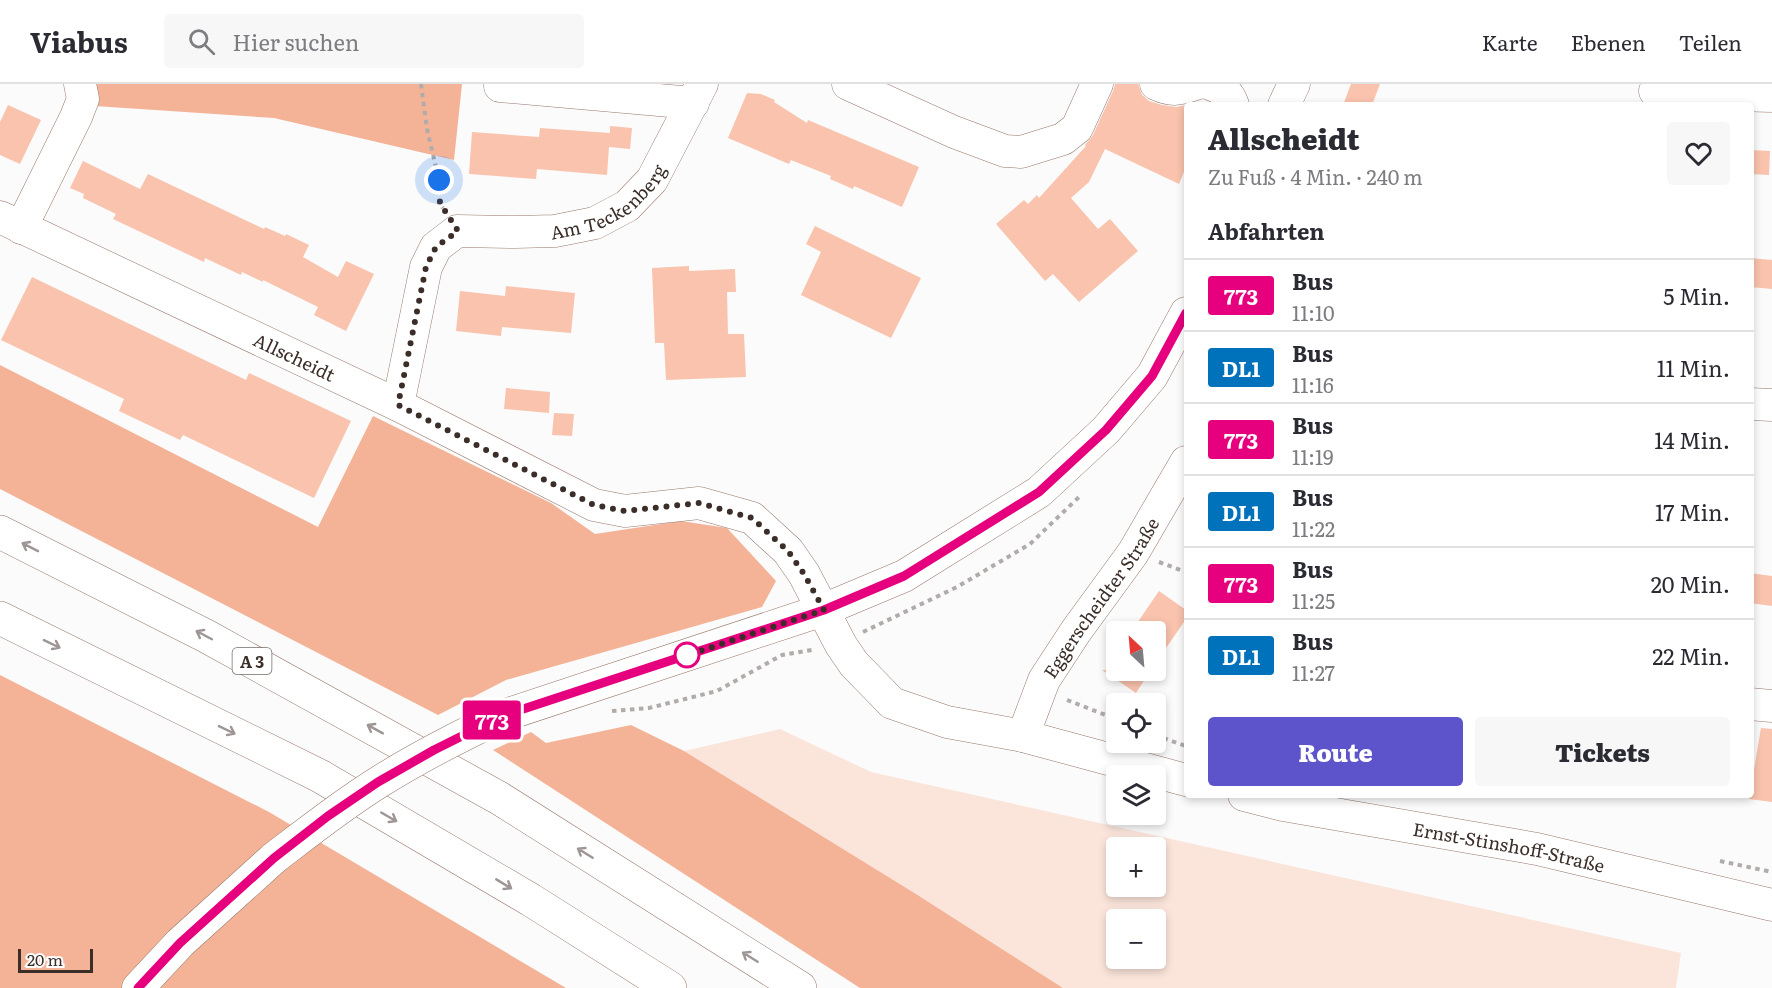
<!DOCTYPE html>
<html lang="de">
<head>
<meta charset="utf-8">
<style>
	:root { --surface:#fff; --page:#f7f7f7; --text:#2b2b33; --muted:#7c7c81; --line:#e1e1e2; --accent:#5d54cc }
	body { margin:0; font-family:Literata,serif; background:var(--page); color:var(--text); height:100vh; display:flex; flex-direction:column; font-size:22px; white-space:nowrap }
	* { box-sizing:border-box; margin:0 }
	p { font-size:20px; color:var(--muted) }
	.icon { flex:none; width:33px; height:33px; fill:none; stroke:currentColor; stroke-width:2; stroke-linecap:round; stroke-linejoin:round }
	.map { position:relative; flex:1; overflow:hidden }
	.sheet { position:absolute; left:1184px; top:18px; width:570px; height:696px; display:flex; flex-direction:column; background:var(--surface); border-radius:6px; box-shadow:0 3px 9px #0003 }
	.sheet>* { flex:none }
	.badge { padding:0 12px; border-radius:4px; font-size:21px; line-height:39px }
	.needle { width:39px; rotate:334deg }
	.buttons { position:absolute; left:1106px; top:537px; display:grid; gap:12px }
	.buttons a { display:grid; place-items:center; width:60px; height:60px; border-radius:6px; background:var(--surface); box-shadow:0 3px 9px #0003; font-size:30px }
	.scale { position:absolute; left:18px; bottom:15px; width:75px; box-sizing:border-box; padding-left:6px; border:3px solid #3b2e29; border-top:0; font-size:16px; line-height:21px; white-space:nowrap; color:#3b2e29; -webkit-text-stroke:4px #fff; paint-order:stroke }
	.you { position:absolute; width:30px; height:30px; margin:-15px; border:4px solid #fff; border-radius:50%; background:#1a73e8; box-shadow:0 0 0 9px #1a73e833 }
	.map>.badge { position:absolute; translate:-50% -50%; box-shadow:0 0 0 3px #fff }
	h2 { padding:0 24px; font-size:22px; line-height:54px }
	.round { display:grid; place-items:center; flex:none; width:63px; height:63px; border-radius:6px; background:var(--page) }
	.overview { display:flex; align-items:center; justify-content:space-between; height:102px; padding:0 24px }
	h1 { font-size:28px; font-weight:800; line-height:45px }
	.action { display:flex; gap:12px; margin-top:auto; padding:12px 24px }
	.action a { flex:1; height:69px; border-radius:6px; background:var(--accent); color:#fff; font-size:24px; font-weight:800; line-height:69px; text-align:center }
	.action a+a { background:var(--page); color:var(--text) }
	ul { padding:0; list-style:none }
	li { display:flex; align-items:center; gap:18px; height:72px; padding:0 24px; border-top:2px solid var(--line) }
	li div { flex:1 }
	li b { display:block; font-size:22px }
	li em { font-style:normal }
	li .badge { min-width:66px; font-weight:700; text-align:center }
	header { display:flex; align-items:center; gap:36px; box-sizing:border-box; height:84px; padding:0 30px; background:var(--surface); border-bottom:2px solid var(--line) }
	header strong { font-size:28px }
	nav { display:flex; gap:33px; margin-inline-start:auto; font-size:21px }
	.search { width:420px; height:54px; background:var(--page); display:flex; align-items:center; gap:15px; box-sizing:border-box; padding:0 21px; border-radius:6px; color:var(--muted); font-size:22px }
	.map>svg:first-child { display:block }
	.green { fill:#fbe5db; fill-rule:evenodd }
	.forest { fill:#f4b397 }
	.building { fill:#f9c3ad }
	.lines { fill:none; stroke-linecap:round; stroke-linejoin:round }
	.minor-casing { stroke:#97786b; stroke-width:33 }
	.highway-casing { stroke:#97786b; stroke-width:34 }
	.path { stroke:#b1acaa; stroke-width:4; stroke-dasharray:4.5 4.5; stroke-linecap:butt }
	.minor { stroke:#fff; stroke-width:32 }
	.highway { stroke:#fff; stroke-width:33 }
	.minor-bridge-casing { stroke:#97786b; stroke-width:33; stroke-linecap:butt }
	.minor-bridge { stroke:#fff; stroke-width:32 }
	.oneway { stroke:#9d9694 }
	.line-casing { stroke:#fff; stroke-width:14 }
	.line { stroke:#e6007e; stroke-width:9 }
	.walk { stroke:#3b2e29; stroke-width:6; stroke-dasharray:0 10.8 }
	.stop-dot { fill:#fff; stroke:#e6007e; stroke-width:3 }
	.labels { text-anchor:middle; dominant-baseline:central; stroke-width:6; stroke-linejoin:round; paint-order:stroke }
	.shield { fill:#fff; stroke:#766d69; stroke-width:1.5 }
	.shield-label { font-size:16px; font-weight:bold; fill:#3b2e29 }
	.street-label { font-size:18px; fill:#3b2e29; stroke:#fff }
</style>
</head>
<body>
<header>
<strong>Viabus</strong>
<div class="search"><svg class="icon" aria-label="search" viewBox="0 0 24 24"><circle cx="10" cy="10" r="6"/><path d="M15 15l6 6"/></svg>Hier suchen</div>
<nav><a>Karte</a><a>Ebenen</a><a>Teilen</a></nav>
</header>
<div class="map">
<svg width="1772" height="904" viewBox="0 0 1772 904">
	<rect width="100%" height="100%" fill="#fbfbfb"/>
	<!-- green -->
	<path class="green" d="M780 645 871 688 1681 869 1676 904H1063L916 810 684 667ZM1116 764H1155V802H1116ZM1116 836H1155V874H1116Z"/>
	<!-- forest -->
	<path class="forest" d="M91 0H462L454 76 274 34 95 22Z
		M0 281 318 443 373 332 551 419 595 450 681 437 727 444 776 497 762 523 506 596 438 631 0 405Z
		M0 591 269 728 566 904H0Z
		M631 641 684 667 916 810 1063 904H860L493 666 531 648 546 659Z"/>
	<!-- building -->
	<path class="building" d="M1115 0H1138L1142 11 1149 17 1162 21 1176 23 1186 21V83L1179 100 1105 65 1089 98 1071 114 1098 145 1110 135 1138 167 1079 218 1053 190 1045 197 996 140 1024 116 1028 120 1037 111 1039 114 1086 62 1085 61 1093 51 1113 7Z
		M1351 0H1380L1372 21H1343Z
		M747 9 761 10 775 16 774 18 807 39 808 36 919 83 902 123 854 102 853 105 830 95 831 92 791 76 789 80 728 54Z
		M8 21 41 36 20 80 0 71V38Z
		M610 42 632 44 630 65 609 63 607 91 537 85 536 95 469 90 472 48 539 53 540 44 610 49Z
		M1750 66 1770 67 1769 91 1750 90Z
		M83 77 140 105 148 90 264 145 265 143 285 152 286 150 309 161 303 173 338 193 346 177 374 190 346 247 314 231 318 223 263 196V198L242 188 241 191 205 174 204 178 113 135 116 130 83 114 84 110 70 104Z
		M815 142 921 194 891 254 801 211 821 168 806 160Z
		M1750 174 1772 176V205L1750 203Z
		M689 182V187L735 185 736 208H727L728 250H744L746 293 666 296 664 259H655L652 184Z
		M32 193 246 296 249 289 351 337 314 414 183 351 180 356 119 327 124 315 1 256Z
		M506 202 575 209 571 249 502 243 501 252 456 247 460 207 505 212Z
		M506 304 550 308 549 329 504 325Z
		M554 329 574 330 572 352 552 351Z
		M1750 489 1772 492V522L1750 519Z
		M1159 507 1186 526V535L1155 580V548H1131Z
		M1102 586H1151L1136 609Z
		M1761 644 1772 645V718L1749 715Z"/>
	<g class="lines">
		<defs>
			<g id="minor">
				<path d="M848 0 954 48 1005 67 1021 68 1063 55 1077 44 1097 0"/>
				<path d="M1156 0C1173 8 1179 5 1196 0"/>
				<path d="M1210 0C1222 4 1229 9 1233 21"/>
				<path d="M500 2 693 19"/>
				<path d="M1655 7 1694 10 1772 12"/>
				<path d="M1284 21 1294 0"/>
				<path id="s1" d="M0 133 398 321 594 421 625 427 699 419 752 434 788 467 804 490 841 561 854 580 892 619 947 638 1023 652 1186 696"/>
				<path d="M21 144 76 33 83 15 80 0"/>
				<path d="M1750 320 1772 321"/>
				<path id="s2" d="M398 321 426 183 436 163 457 147 515 148 555 147 595 139 627 122 652 96 702 0"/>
				<path d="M1750 620 1772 622"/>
				<path d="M502 632 823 526 904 492 1039 408 1106 346 1152 292 1186 229"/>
				<path id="s3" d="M1023 652 1044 596 1076 547 1133 469 1186 378"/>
				<path id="s4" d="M1244 711 1283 721 1537 765 1772 821"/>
				<path d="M138 904 180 859 274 774"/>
			</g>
			<path id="highway" d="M0 448 206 552 499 714 800 904
				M0 534 320 692 531 816 670 904"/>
		</defs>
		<!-- minor casing -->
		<use href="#minor" class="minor-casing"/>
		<!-- highway casing -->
		<use href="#highway" class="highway-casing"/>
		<!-- path -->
		<path class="path" d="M421 0 427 45 439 96V119L443 124
			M1159 478 1186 488
			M863 548 957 503 1030 460 1079 413
			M1067 616 1116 635
			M612 627 649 624 717 607 782 571 812 566
			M1155 651 1186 662
			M1720 777 1772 788"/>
		<!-- minor -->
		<use href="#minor" class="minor"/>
		<!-- highway -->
		<use href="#highway" class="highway"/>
		<defs>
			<path id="minor-bridge" d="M274 774C308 748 342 721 379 698 419 673 460 652 502 632"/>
		</defs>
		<!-- minor-bridge casing -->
		<use href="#minor-bridge" class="minor-bridge-casing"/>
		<!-- minor-bridge -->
		<use href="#minor-bridge" class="minor-bridge"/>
	</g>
	<!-- one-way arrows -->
	<defs><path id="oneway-shaft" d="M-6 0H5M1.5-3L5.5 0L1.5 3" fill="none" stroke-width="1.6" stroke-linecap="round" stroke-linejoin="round" transform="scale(1.5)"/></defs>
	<g class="oneway">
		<use href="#oneway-shaft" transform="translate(30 463) rotate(-153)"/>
		<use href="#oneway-shaft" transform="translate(204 551) rotate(-152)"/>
		<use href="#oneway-shaft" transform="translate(52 560) rotate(26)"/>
		<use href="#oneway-shaft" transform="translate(375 645) rotate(-151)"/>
		<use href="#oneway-shaft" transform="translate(227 646) rotate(26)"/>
		<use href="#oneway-shaft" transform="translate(389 733) rotate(30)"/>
		<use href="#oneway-shaft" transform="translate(585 769) rotate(-148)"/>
		<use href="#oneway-shaft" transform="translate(504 800) rotate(31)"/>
		<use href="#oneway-shaft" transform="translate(750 873) rotate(-148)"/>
	</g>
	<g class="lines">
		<defs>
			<path id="line" d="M138 904 180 859 274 774 328 732 378 698 434 666 502 632 824 526 904 492 1039 408 1106 346 1152 292 1186 229"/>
		</defs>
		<!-- line casing -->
		<use href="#line" class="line-casing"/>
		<!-- line -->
		<use href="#line" class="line"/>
		<!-- walk -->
		<path class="walk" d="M439 96 440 119 458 147 436 163 426 183 398 321 594 421 625 427 699 419 752 434 788 467 804 490 824 526 682 573 687 571"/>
	</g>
	<!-- markers -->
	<circle class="stop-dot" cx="687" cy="571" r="12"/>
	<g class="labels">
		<!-- shield labels -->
		<rect class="shield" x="232.5" y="564" width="39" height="26" rx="4.5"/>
		<g class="shield-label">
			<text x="252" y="577">A 3</text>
		</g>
		<!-- street labels -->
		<g class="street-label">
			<text stroke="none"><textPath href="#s2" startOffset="350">Am Teckenberg</textPath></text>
			<text stroke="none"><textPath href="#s1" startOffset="326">Allscheidt</textPath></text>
			<text stroke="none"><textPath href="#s3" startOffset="160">Eggerscheidter Straße</textPath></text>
			<text stroke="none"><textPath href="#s4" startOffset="270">Ernst-Stinshoff-Straße</textPath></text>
		</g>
	</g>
</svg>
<div class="buttons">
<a><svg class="needle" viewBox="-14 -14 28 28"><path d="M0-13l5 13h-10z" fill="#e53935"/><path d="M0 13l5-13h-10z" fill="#7c7c81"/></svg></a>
<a><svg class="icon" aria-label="locate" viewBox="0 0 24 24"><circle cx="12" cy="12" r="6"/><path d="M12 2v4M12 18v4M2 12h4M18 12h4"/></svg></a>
<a><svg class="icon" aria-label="layers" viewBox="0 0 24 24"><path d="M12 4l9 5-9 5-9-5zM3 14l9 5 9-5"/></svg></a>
<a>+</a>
<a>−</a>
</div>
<div class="scale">20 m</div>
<div class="you" style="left:439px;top:96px"></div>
<b class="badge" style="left:492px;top:636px;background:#e6007e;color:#fff">773</b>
<section class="sheet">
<div class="overview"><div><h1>Allscheidt</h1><p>Zu Fuß · 4 Min. · 240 m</p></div><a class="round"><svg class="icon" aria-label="heart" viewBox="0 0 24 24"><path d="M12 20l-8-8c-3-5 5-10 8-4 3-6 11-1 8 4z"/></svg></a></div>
<h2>Abfahrten</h2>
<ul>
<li><span class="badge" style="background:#e6007e;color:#fff">773</span><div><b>Bus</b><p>11:10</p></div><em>5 Min.</em></li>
<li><span class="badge" style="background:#0072bc;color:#fff">DL1</span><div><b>Bus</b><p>11:16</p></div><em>11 Min.</em></li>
<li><span class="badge" style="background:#e6007e;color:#fff">773</span><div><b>Bus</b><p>11:19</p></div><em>14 Min.</em></li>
<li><span class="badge" style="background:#0072bc;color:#fff">DL1</span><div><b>Bus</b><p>11:22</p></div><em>17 Min.</em></li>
<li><span class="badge" style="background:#e6007e;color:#fff">773</span><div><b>Bus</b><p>11:25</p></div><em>20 Min.</em></li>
<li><span class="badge" style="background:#0072bc;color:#fff">DL1</span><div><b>Bus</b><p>11:27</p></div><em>22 Min.</em></li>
</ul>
<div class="action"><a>Route</a><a>Tickets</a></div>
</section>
</div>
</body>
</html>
